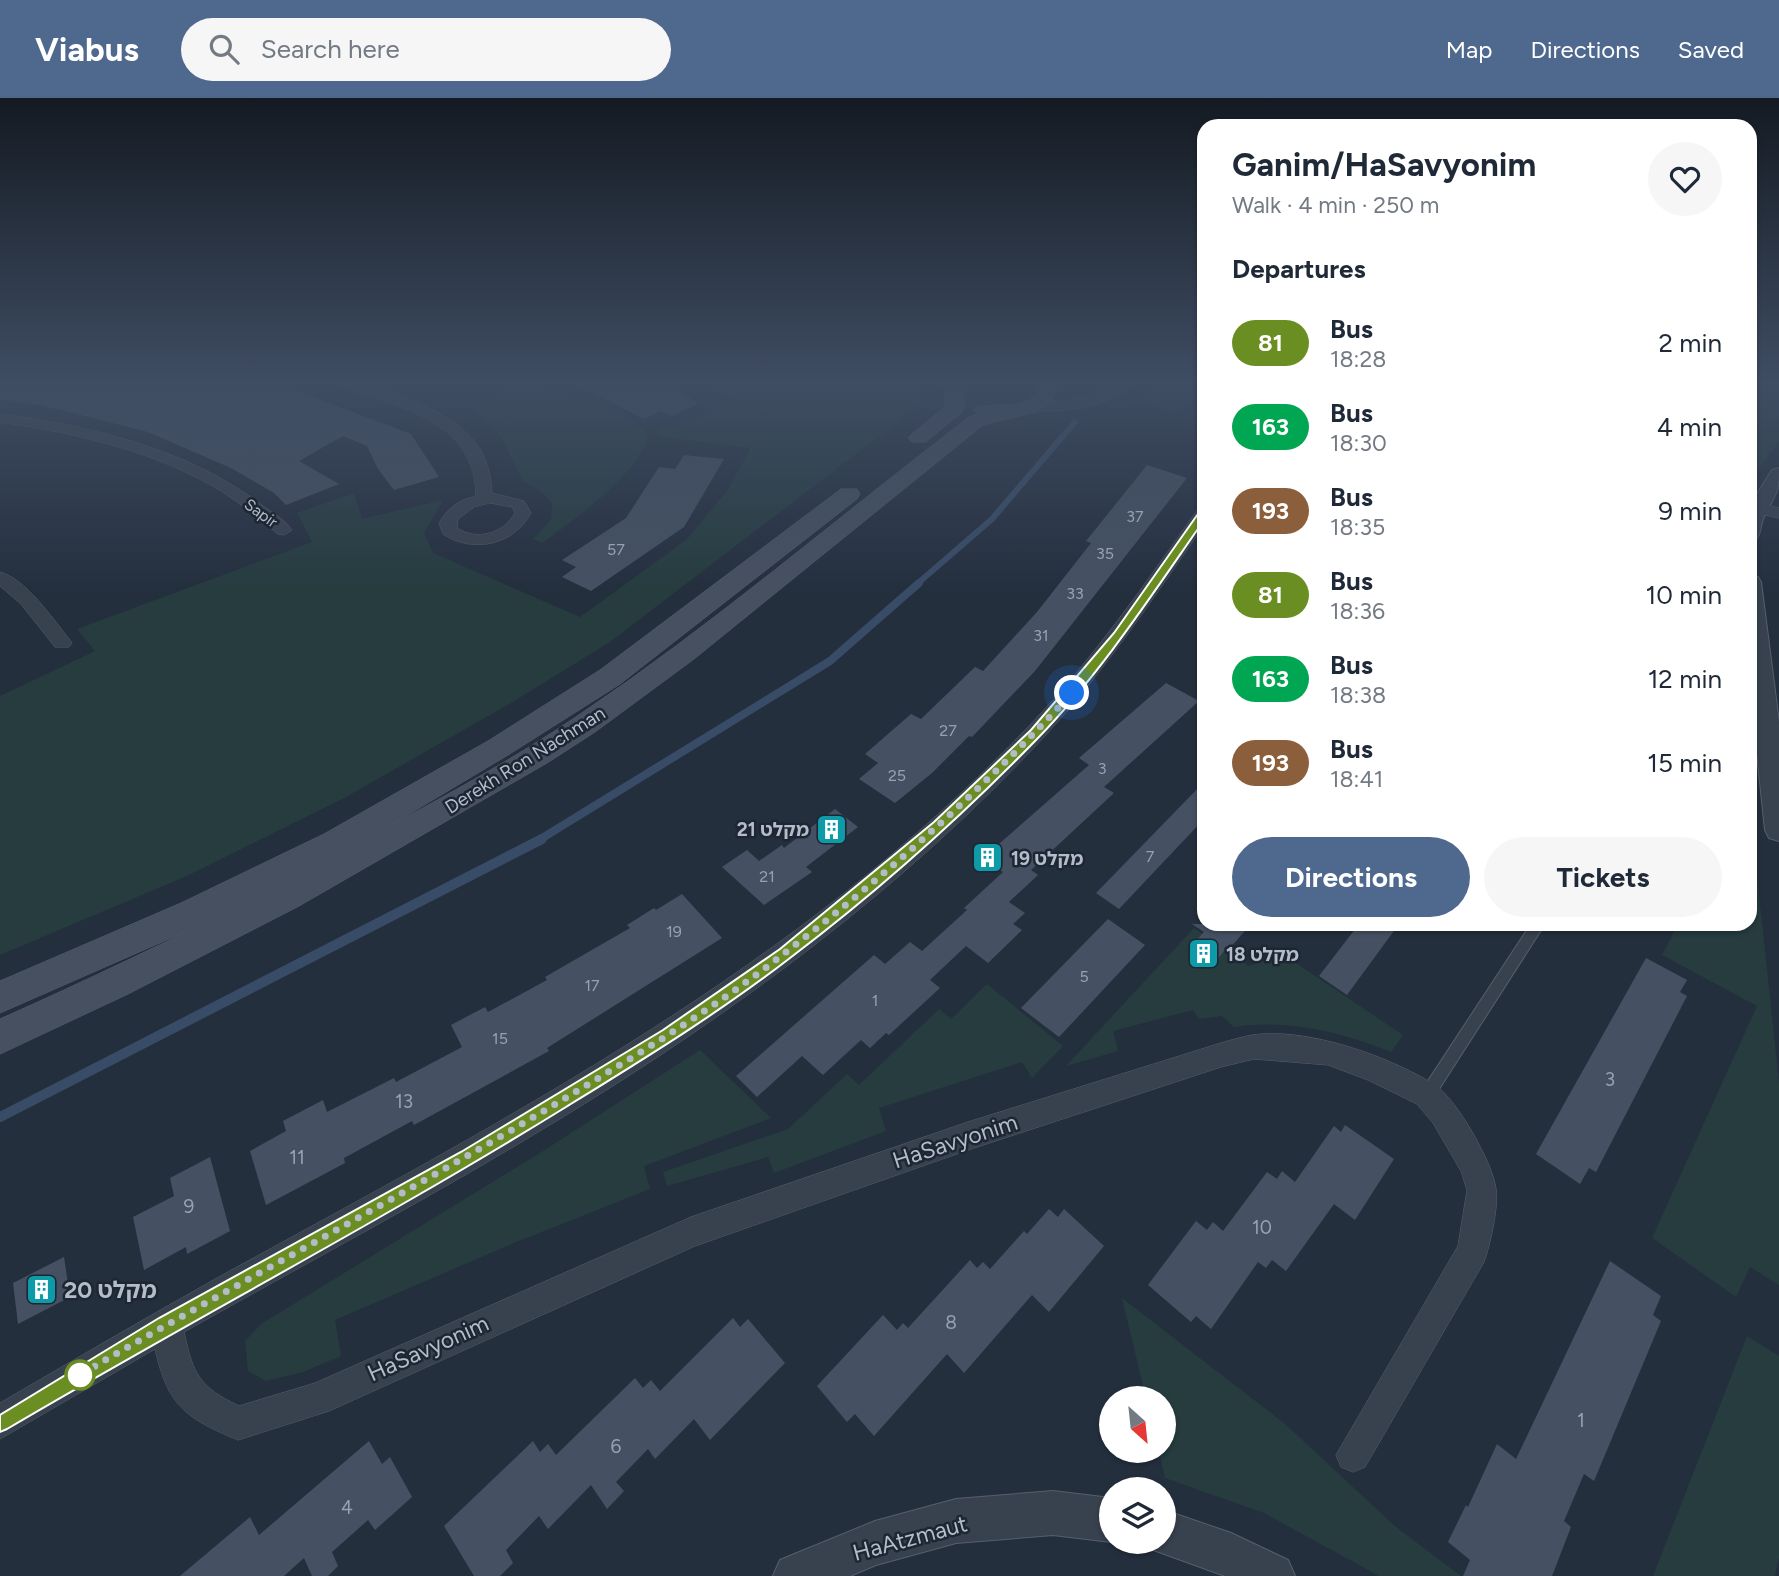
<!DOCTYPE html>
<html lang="en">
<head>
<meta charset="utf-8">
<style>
	:root { --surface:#fff; --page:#f6f6f7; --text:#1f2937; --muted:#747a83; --accent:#4f688e }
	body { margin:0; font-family:Figtree,"Noto Sans Hebrew",sans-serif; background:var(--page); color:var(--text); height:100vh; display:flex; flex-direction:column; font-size:26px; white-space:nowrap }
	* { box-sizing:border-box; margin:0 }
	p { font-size:23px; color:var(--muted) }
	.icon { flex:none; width:38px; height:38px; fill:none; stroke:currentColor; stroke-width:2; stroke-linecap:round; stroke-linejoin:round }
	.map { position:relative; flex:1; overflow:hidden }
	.side { position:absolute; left:1197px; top:21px; width:560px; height:812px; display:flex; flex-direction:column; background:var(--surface); border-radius:21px; box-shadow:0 2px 5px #0004 }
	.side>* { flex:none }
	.badge { padding:0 14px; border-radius:23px; font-size:24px; line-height:46px }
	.needle { width:46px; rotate:153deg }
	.buttons { position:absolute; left:1099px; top:1288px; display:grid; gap:14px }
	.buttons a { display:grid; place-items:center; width:77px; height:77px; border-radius:50%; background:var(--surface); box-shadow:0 2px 5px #0004; font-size:35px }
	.you { position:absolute; width:35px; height:35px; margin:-18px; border:5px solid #fff; border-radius:50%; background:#1a73e8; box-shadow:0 0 0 10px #1a73e833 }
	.map>.badge { position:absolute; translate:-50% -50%; box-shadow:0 0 0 4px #fff }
	h2 { padding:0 35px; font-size:26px; line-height:63px }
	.round { display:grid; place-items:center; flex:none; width:74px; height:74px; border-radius:37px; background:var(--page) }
	.summary { display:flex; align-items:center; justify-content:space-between; height:119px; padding:0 35px }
	h1 { font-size:33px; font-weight:700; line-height:52px }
	.cta { display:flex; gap:14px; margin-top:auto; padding:14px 35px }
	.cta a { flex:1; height:80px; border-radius:42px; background:var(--accent); color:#fff; font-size:28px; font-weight:700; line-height:80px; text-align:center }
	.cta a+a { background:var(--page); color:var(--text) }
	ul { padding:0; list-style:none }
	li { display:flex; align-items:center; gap:21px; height:84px; padding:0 35px }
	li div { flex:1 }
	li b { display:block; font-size:26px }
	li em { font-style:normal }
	li .badge { min-width:77px; font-weight:700; text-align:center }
	header { display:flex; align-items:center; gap:42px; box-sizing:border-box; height:98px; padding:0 35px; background:var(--accent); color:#fff }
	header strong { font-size:33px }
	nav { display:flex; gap:38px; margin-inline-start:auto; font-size:24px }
	.search { width:490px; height:63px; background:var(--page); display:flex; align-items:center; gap:18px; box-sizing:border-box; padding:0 24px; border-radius:38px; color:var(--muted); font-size:26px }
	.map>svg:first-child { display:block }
	.green { fill:#263c3f }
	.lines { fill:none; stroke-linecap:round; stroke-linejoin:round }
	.stream-far2 { stroke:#394c67; stroke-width:6 }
	.stream-far1 { stroke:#394c67; stroke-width:8 }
	.stream { stroke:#394c67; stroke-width:10 }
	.building { fill:#455162 }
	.service-casing { stroke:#565f6c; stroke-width:2 }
	.minor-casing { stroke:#565f6c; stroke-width:1 }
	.tertiary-casing { stroke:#565f6c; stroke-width:2 }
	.secondary-casing { stroke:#565f6c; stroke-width:1 }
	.service { fill:#38414e; fill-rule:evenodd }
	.minor { fill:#38414e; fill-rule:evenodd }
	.tertiary { fill:#38414e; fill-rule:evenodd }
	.secondary { fill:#465061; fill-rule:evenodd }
	.line { fill:#6b8e23; stroke:#fff; stroke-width:2 }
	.walk { stroke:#b4bcc9; stroke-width:7; stroke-dasharray:0 12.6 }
	.stop-dot { fill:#fff; stroke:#6b8e23; stroke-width:3.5 }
	.labels { text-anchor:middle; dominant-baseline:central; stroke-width:5; stroke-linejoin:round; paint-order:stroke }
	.far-street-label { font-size:16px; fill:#b4bcc9; stroke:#1d2633 }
	.number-label { font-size:16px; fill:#98a1af }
	.street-label { font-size:19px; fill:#b4bcc9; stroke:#1d2633 }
	.poi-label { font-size:19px; font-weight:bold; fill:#b4bcc9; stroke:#1d2633; text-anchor:start }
	.near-number-label { font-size:19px; fill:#98a1af }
	.near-street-label { font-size:23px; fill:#b4bcc9; stroke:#1d2633 }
	.near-poi-label { font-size:23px; font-weight:bold; fill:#b4bcc9; stroke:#1d2633; text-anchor:start }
</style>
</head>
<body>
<header>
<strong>Viabus</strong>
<div class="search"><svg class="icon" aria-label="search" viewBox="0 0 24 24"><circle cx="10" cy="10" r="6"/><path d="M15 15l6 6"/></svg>Search here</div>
<nav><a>Map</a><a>Directions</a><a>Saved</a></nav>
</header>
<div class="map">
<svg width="1779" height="1478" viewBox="0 0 1779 1478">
	<rect width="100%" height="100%" fill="#242f3e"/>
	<!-- green -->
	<path class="green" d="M517 284C543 290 640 314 648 338 634 381 577 419 542 445L533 441 551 422 552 406 543 395 522 382 502 340 475 312Z
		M700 284H911L921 293 920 307 610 544 511 605 346 699 187 778 0 857V598L95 553 77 531 312 444 297 415 354 395 362 421 443 402 424 435 433 455 580 519 686 442 727 393 751 350 658 338 657 332 737 304Z
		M1159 284H1204V295L1176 313 1132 304Z
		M1750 284H1779V343L1750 383Z
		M1750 712 1779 984V1187L1750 1169 1736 1199 1652 1140 1757 908 1662 857 1678 826H1750Z
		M1194 830 1249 868 1281 855 1403 937 1391 954C1340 934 1289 921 1234 929L1222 918 1199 921 1193 912 1113 933 1118 953 1066 968Z
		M987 886 1063 948 1032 980 1022 964 879 1010 886 1033 774 1075 768 1059 667 1088 663 1074 788 1031 847 976 859 987 939 911 951 921Z
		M700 952 771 1020 644 1068 650 1091 514 1145 335 1222 341 1258 303 1274 266 1283 248 1273 245 1243 261 1226 543 1053Z
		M1122 1200 1284 1325 1396 1429 1461 1478H1379L1264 1415 1165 1380 1159 1353H1164V1300H1146Z
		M1747 1238 1779 1258V1460L1775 1478H1653Z"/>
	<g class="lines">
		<!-- stream-far2 -->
		<path class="stream-far2" d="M917 486 992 421 1075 324"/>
		<!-- stream-far1 -->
		<path class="stream-far1" d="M539 742 830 563 919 485"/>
		<!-- stream -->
		<path class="stream" d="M0 1019 542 741"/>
	</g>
	<!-- building -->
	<path class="building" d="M0 284H273L411 336 439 379 394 392 378 371 367 348 343 338 299 363 339 386 286 407 274 395 231 370 148 334 45 308 0 301Z
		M572 284H657L699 305 672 318 661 313 644 321Z
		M684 357 724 361 684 429 591 493 562 479 576 469 562 462 626 420 659 369 675 371Z
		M1147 367 1187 380 1035 573 972 639 969 638 932 675 895 705 859 681 878 665 865 656 911 616 921 621 975 569 983 573 1037 514 1091 445 1086 443Z
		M1166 585 1199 603 1104 689 1114 695 1031 772 1038 777 1009 804 1025 815 1013 826 1022 832 988 865 966 848 930 882 940 890 889 937 886 935 870 950 861 942 823 977 802 958 757 999 736 978 874 857 885 866 910 844 922 853 967 812 964 810 1003 774 983 760 1089 667 1079 660Z
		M1204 684V721L1119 811 1096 795Z
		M835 711 858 729 806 769 812 774 764 807 722 769 747 752 759 763 782 747 784 750Z
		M682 796 722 840 547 950 549 953 414 1027 412 1023 344 1060 345 1065 266 1107 250 1053 286 1033 283 1023 323 1002 327 1014 394 980 396 984 462 949 451 927 485 909 488 914 547 882 545 879 630 830 627 827 654 810 656 812Z
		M1108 821 1145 847 1059 939 1021 910Z
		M1192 826H1251L1229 851 1227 849 1214 866 1189 850 1204 834Z
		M1359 826H1399L1347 897 1319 878Z
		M1646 860 1687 882 1680 894 1687 898 1596 1074 1589 1070 1580 1086 1536 1056Z
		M1345 1027 1394 1061 1355 1122 1334 1106 1286 1173 1272 1162 1266 1170 1258 1164 1211 1231 1196 1218 1191 1224 1148 1187 1196 1123 1207 1132 1213 1124 1223 1133 1267 1074 1277 1081 1282 1073 1295 1084 1334 1028 1341 1034Z
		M210 1059 230 1133 187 1156 186 1149 144 1172 133 1119 174 1098 170 1080Z
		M1049 1111 1058 1119 1064 1111 1104 1148 1049 1214 1032 1197 964 1275 947 1256 874 1338 855 1316 847 1324 817 1288 883 1217 897 1232 903 1225 908 1230 970 1162 977 1170 983 1164 990 1171 1024 1133 1027 1136Z
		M64 1159 70 1199 18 1226 13 1185Z
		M1610 1163 1661 1198 1653 1217 1661 1223 1594 1383 1584 1376 1564 1423 1571 1429 1552 1478H1463L1470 1462 1448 1444 1466 1407 1468 1409 1497 1346 1516 1361Z
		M733 1220 740 1229 748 1221 785 1265 710 1342 694 1321 655 1361 648 1351 616 1384 624 1393 607 1411 591 1387 548 1431 539 1418 506 1452 513 1465 500 1478H474L444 1428 533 1343 540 1354 548 1346 556 1357 635 1280 643 1290 651 1282 660 1293Z
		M369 1343 382 1366 390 1359 412 1399 375 1432 368 1422 332 1454 338 1468 328 1478H312L304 1460 284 1478H180L250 1419 259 1437Z"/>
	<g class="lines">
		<defs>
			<path id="service" d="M1531 826H1545L1432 1002 1427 1004 1422 1002 1420 997 1422 992Z"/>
			<path id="minor" d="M337 284C377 282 449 312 475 344 487 359 491 377 492 395L524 403 531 415C514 447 473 456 443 436L439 425C448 410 458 402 476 398 475 335 424 316 371 298 360 294 345 292 337 284ZM490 405 512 409 515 415C503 436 477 443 457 430L458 421 474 409Z
				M940 284H955L959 289 957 292H947Z
				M1118 284H1133C1109 313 1064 312 1030 314L1023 310 1030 306 1089 299Z
				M0 316C91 328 189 351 263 408 273 415 285 422 292 432L284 437 278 436C259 421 242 406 221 393 155 353 76 335 0 324Z
				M1758 405 1779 410V420L1752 414 1750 410 1752 406Z
				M1204 410V427C1154 499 1105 573 1045 638 904 790 734 915 558 1022 435 1097 308 1164 184 1234 193 1276 199 1289 239 1308L315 1285 691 1119 968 1024 1221 945C1231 942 1242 939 1252 937 1306 929 1389 958 1435 987 1456 1000 1493 1065 1496 1091 1499 1107 1490 1148 1484 1164L1365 1369 1353 1374 1341 1369 1336 1357 1458 1148 1467 1092 1461 1073 1433 1025 1417 1006 1368 982 1328 967 1254 961 1221 969 968 1052 695 1148 329 1313 238 1342C185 1320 168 1308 155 1251L0 1341V1305C72 1263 144 1221 217 1180 509 1020 797 871 1030 627 1093 561 1145 486 1198 411Z
				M0 474C25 480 53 521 69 541L72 545 69 549H55L21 506 0 488Z"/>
			<path id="tertiary" d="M1779 370C1779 399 1775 395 1764 419 1760 426 1762 433 1757 440L1750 442V407L1772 372Z
				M1750 477 1758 479 1761 484 1779 624V743L1769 740 1765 732 1750 589Z
				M1053 1393 1111 1400V1444L1053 1437 956 1445 876 1467 850 1478H773L780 1462 875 1423 956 1401Z
				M1164 1412 1231 1435 1288 1462 1295 1478H1225L1148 1450 1146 1444H1164Z"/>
			<path id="secondary" d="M1034 284H1054L1058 293 1050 305 1036 314 983 327 694 561 595 634 547 665 299 808 128 896 0 956V921C88 882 175 840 261 797L205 825 0 915V883L181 805 324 736 488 643 600 572 841 391H857L860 396 857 401 620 586 508 657 384 731C449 696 515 660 576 619 713 527 838 419 969 319L977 316 974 312 977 308 1019 306 1030 302 1038 293Z
				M954 290 961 292C965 298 967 308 962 314L926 344H912L908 340 912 336 945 308 944 296 947 292Z"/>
		</defs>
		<!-- service casing -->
		<use href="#service" class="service-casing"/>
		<!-- minor casing -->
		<use href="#minor" class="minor-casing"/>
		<!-- tertiary casing -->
		<use href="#tertiary" class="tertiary-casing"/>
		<!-- secondary casing -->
		<use href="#secondary" class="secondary-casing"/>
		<!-- service -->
		<use href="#service" class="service"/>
		<!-- minor -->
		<use href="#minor" class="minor"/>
		<!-- tertiary -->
		<use href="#tertiary" class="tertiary"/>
		<!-- secondary -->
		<use href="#secondary" class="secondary"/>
	</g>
	<!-- sky -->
	<linearGradient id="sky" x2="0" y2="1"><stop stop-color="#141a22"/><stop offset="0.58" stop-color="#3f4d63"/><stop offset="1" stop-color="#3f4d63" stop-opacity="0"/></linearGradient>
	<rect width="1779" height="491" fill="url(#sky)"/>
	<!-- line -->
	<path class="line" d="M1200 413 1209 415C1155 492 1103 573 1037 641 961 719 877 794 790 860 719 915 642 962 566 1009 383 1122 192 1222 7 1331L0 1334V1317L159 1220 461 1054 663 932 780 851 934 724 1031 632 1114 535Z"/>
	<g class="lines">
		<!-- walk -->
		<path class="walk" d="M80 1277 71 1282C237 1185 407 1096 572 996 645 952 719 907 786 854 888 776 985 689 1072 595"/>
	</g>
	<!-- icons -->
	<defs>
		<symbol id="building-square" viewBox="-11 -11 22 22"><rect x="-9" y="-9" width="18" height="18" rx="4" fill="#0f9aa8" stroke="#1d2633"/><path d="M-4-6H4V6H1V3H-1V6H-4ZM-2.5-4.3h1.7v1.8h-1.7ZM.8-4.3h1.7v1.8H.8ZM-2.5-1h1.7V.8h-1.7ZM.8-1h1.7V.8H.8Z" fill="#fff"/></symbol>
	</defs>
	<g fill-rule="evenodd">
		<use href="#building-square" x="814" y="714" width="35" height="35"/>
		<use href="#building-square" x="970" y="742" width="35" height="35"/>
		<use href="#building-square" x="1186" y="838" width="35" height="35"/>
		<use href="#building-square" x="24" y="1174" width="35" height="35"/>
	</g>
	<!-- markers -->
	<circle class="stop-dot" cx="80" cy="1277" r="14"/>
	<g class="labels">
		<!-- far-street labels -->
		<g class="far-street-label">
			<text transform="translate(261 415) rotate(36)">Sapir</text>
		</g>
		<!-- number labels -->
		<g class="number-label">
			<text x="1135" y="418">37</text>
			<text x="616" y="451">57</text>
			<text x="1105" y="455">35</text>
			<text x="1075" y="495">33</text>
			<text x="1041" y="537">31</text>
			<text x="948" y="632">27</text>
			<text x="1102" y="670">3</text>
			<text x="897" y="677">25</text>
			<text x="1150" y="758">7</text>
			<text x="767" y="778">21</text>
			<text x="674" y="833">19</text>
			<text x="1084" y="878">5</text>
			<text x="592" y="887">17</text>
			<text x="875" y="902">1</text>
			<text x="500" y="940">15</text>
		</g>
		<!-- street labels -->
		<g class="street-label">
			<text transform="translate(525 662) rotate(-32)">Derekh Ron Nachman</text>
		</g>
		<!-- poi labels -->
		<g class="poi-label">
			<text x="809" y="731" text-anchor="end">מקלט 21</text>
			<text x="1011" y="760">מקלט 19</text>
			<text x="1226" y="856">מקלט 18</text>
		</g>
		<!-- near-number labels -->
		<g class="near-number-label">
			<text x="1610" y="981">3</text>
			<text x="404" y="1003">13</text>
			<text x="297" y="1059">11</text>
			<text x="189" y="1108">9</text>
			<text x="1262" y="1129">10</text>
			<text x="951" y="1224">8</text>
			<text x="1581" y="1322">1</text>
			<text x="616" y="1348">6</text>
			<text x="347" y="1409">4</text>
		</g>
		<!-- near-street labels -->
		<g class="near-street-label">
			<text transform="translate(955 1043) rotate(-18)">HaSavyonim</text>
			<text transform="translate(428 1250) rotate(-24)">HaSavyonim</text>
			<text transform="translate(910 1440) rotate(-15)">HaAtzmaut</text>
		</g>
		<!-- near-poi labels -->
		<g class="near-poi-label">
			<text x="64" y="1192">מקלט 20</text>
		</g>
	</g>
</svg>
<div class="buttons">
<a><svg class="needle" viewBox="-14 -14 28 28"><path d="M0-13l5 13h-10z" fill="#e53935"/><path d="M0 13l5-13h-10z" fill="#747a83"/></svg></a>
<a><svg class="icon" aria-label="layers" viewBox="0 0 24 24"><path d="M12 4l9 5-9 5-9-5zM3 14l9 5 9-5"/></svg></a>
</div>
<div class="you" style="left:1072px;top:595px"></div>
<section class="side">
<div class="summary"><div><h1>Ganim/HaSavyonim</h1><p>Walk · 4 min · 250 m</p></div><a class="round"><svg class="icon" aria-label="heart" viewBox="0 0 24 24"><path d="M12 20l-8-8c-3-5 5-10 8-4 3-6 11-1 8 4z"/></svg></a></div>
<h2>Departures</h2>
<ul>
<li><span class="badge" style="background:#6b8e23;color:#fff">81</span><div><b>Bus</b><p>18:28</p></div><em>2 min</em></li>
<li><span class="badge" style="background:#00a651;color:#fff">163</span><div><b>Bus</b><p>18:30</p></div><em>4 min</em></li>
<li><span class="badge" style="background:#8b5e3c;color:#fff">193</span><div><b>Bus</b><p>18:35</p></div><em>9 min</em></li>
<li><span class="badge" style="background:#6b8e23;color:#fff">81</span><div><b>Bus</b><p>18:36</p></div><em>10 min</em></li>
<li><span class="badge" style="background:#00a651;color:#fff">163</span><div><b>Bus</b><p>18:38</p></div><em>12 min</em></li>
<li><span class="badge" style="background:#8b5e3c;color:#fff">193</span><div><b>Bus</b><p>18:41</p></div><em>15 min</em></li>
</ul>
<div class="cta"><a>Directions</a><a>Tickets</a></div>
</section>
</div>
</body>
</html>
